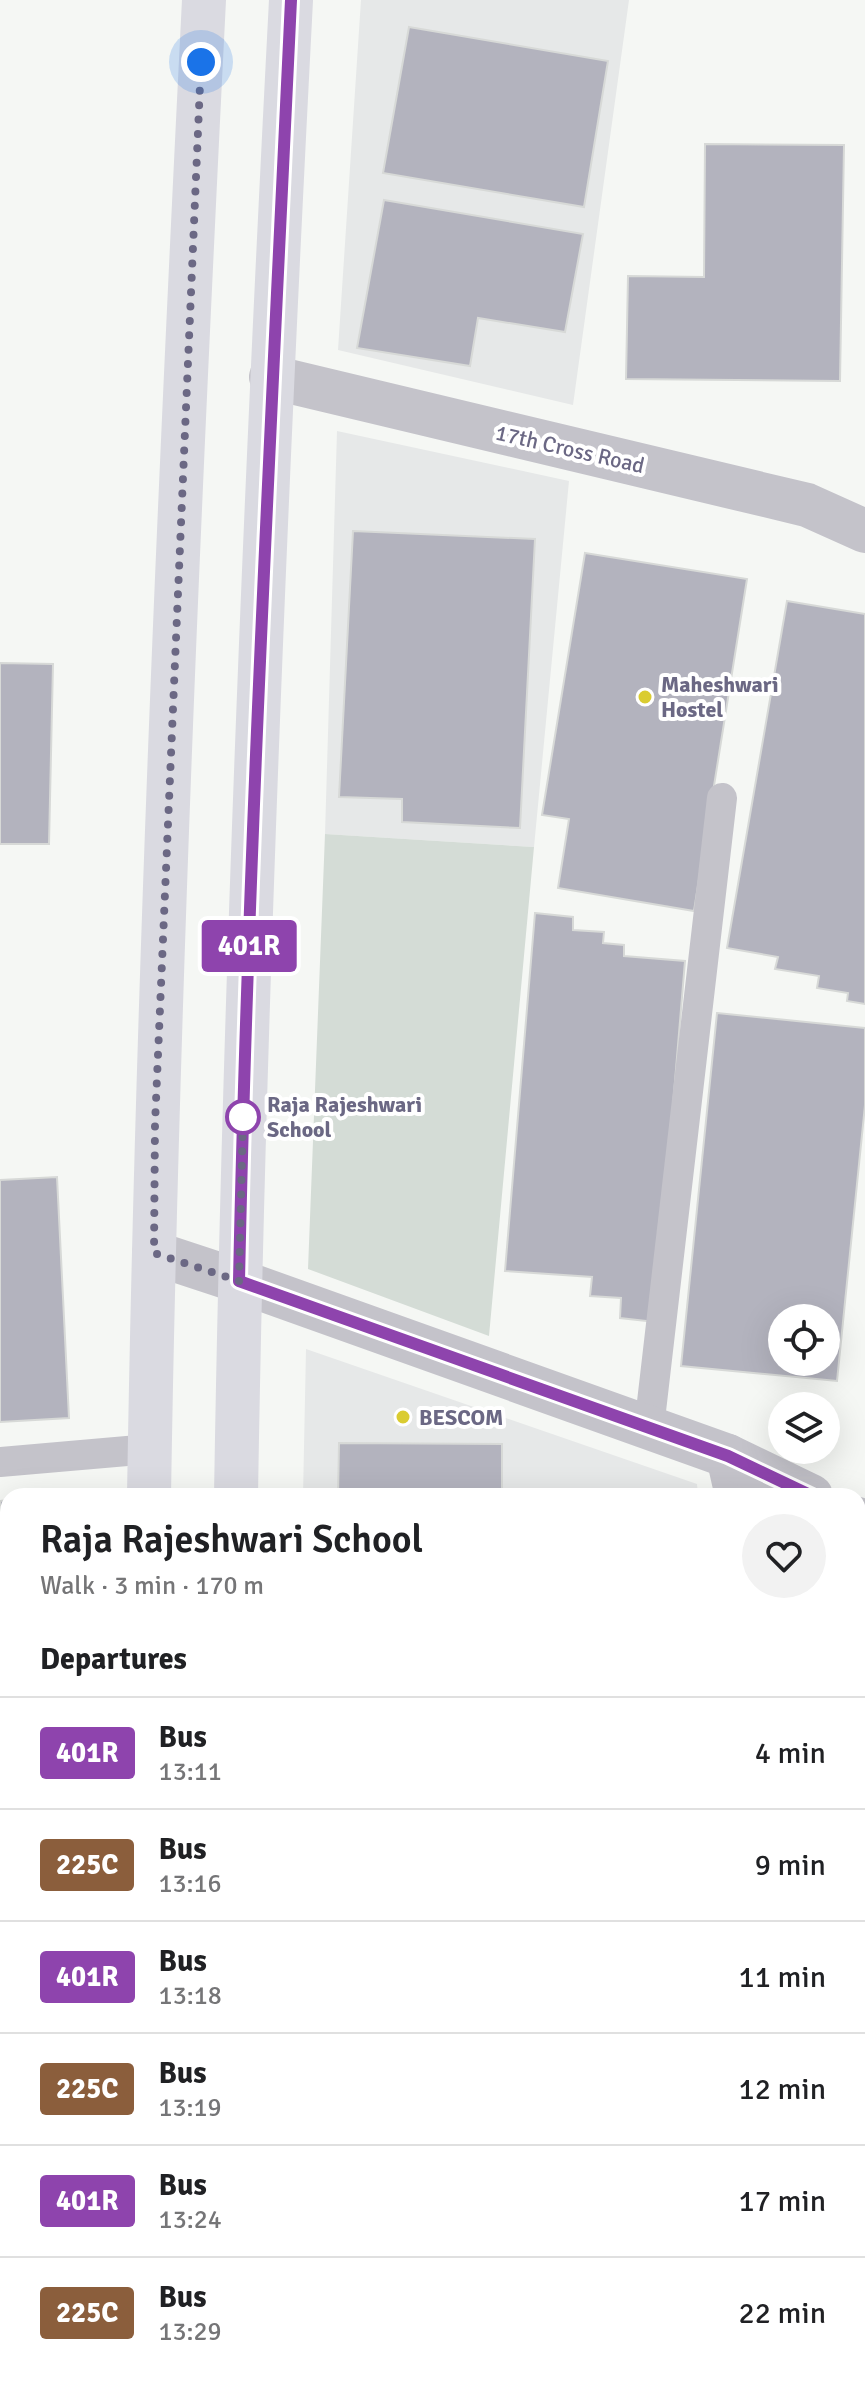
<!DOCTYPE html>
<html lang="en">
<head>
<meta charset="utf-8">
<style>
	:root { --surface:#fff; --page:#f2f2f2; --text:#202124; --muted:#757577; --line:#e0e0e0 }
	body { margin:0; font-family:Signika,sans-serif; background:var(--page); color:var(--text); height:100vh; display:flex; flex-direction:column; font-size:30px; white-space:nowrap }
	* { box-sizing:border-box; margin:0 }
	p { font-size:26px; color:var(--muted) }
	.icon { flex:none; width:44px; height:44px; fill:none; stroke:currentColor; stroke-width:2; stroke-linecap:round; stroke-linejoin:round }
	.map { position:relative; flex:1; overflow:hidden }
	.drawer { position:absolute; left:0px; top:1488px; width:866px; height:896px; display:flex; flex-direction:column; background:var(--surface); border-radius:24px 24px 0 0; box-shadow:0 8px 32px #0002 }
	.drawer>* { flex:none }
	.badge { padding:0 16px; border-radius:6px; font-size:28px; line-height:52px }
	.controls { position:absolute; left:768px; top:1304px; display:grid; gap:16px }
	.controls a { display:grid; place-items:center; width:72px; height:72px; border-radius:50%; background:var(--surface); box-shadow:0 8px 32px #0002; font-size:40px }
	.you { position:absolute; width:40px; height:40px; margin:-20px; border:6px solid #fff; border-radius:50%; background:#1a73e8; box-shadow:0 0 0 12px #1a73e833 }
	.map>.badge { position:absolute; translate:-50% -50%; box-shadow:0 0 0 4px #fff }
	h2 { padding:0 40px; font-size:30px; line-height:72px }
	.round { display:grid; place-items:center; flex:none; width:84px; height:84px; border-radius:42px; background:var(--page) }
	.overview { display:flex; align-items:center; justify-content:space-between; height:136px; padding:0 40px }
	h1 { font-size:38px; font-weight:600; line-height:60px }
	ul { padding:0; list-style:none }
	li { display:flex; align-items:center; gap:24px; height:112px; padding:0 40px; border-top:2px solid var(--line) }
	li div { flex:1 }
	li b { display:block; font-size:30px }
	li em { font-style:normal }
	li .badge { min-width:88px; font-weight:700; text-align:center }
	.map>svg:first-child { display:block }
	.built { fill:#e6e8e8 }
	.green { fill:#d4dcd6 }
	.building { fill:#b3b3be; stroke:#d7d9d7; stroke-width:2; fill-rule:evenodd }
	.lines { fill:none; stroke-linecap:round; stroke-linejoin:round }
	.service { stroke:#c4c3ca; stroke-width:30 }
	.minor { stroke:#c4c3ca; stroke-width:44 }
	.tertiary { stroke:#c4c3ca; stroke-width:44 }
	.secondary { stroke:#dadae1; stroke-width:44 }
	.line-casing { stroke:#fff; stroke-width:18 }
	.line { stroke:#8e44ad; stroke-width:12 }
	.walk { stroke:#6b6884; stroke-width:8; stroke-dasharray:0 14.4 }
	.poi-dot { fill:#dacc31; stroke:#fff; stroke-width:3 }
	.stop-dot { fill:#fff; stroke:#8e44ad; stroke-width:4 }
	.labels { text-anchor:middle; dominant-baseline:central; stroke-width:8; stroke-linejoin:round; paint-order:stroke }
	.street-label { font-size:22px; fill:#6b6884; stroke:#fff }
	.poi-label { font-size:22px; font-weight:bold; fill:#6b6884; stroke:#fff; text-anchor:start }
	.stop-label { font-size:22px; font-weight:bold; fill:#6b6884; stroke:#fff; text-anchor:start }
</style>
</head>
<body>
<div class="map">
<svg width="865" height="2384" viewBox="0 0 865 2384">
	<rect width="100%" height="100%" fill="#f5f7f4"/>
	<!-- built -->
	<path class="built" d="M361 0H629L573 405 338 350Z
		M337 431 569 481 534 847 325 834Z
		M306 1349 697 1484 698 1496H303Z
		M8 2006V2376H105L107 2384H0V2008Z"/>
	<!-- green -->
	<path class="green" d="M325 834 534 847 489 1336 308 1269Z
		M354 2376H849L851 2384H356Z"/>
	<!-- building -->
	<path class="building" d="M409 27 608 61 584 207 383 173Z
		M705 144 844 145 840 381 626 379 628 276 704 277Z
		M384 200 583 234 565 332 478 318 470 366 357 348Z
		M353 531 535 539 520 828 402 822V799L339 797Z
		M585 553 747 579 694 911 558 888 569 819 542 815Z
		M787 601 865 614V1004L847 1001 848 993 817 988 819 976 775 969 778 957 727 948Z
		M0 663 53 664 49 844H0Z
		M535 913 573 917V930L604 932 603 943 624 945V956L685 961 655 1322 620 1318 621 1298 590 1296 592 1277 505 1271Z
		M717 1013 865 1028V1105L837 1381 681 1366ZM782 1318H826V1362H782Z
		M57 1177 69 1418 0 1422V1180Z
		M339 1443 502 1444V1496H338Z
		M8 1500V1616L0 1617V1501Z
		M8 1716V1925L0 1926V1717Z"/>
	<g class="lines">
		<!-- service -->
		<path class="service" d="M649 1428 722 798
			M0 1462 150 1449
			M0 1641 8 1640"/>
		<!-- minor -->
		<path class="minor" d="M271 377 807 505 865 531
			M728 1456 737 1496
			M858 1845H865
			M0 1981 8 1979
			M858 2183 865 2234"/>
		<!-- tertiary -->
		<path class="tertiary" d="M154 1253 239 1281 728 1456 811 1496
			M858 1519 865 1522"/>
		<!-- secondary -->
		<path class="secondary" d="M149 1496C157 997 179 498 204 0
			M236 1496C244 997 265 498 291 0
			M192 2376 194 2384
			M281 2376 283 2384"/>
	</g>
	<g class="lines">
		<defs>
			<path id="line" d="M291 0C271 427 248 854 239 1281L728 1456 812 1496"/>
		</defs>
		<!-- line casing -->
		<use href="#line" class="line-casing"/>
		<!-- line -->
		<use href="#line" class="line"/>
		<!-- walk -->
		<path class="walk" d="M201 62 155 1124 154 1253 239 1281 243 1117"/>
	</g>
	<!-- markers -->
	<g class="poi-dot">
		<circle cx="645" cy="697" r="8"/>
		<circle cx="403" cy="1417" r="8"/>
	</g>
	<circle class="stop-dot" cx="243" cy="1117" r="16"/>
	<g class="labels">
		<!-- street labels -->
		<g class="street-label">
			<text transform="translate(570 449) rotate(13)">17th Cross Road</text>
		</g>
		<!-- poi labels -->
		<g class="poi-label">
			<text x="661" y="684">Maheshwari<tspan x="661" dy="25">Hostel</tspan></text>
			<text x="419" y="1417">BESCOM</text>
		</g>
		<!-- stop labels -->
		<g class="stop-label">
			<text x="267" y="1104">Raja Rajeshwari<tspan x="267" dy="25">School</tspan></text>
		</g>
	</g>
</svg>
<div class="controls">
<a><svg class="icon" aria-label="locate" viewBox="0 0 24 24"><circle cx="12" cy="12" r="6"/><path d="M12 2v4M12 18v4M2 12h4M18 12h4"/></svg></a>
<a><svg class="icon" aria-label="layers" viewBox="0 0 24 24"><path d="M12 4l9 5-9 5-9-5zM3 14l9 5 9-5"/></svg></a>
</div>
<div class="you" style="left:201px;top:62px"></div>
<b class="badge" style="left:249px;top:946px;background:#8e44ad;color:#fff">401R</b>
<section class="drawer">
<div class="overview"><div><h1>Raja Rajeshwari School</h1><p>Walk · 3 min · 170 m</p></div><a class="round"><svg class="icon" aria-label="heart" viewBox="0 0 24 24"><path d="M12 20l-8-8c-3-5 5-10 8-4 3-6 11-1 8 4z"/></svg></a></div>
<h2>Departures</h2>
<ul>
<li><span class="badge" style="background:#8e44ad;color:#fff">401R</span><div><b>Bus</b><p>13:11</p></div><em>4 min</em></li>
<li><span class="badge" style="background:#8b5e3c;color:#fff">225C</span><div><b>Bus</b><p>13:16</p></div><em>9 min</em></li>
<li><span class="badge" style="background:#8e44ad;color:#fff">401R</span><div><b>Bus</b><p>13:18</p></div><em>11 min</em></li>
<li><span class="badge" style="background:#8b5e3c;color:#fff">225C</span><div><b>Bus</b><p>13:19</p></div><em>12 min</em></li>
<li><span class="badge" style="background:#8e44ad;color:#fff">401R</span><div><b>Bus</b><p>13:24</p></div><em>17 min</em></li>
<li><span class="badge" style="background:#8b5e3c;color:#fff">225C</span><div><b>Bus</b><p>13:29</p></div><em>22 min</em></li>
</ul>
</section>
</div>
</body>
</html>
